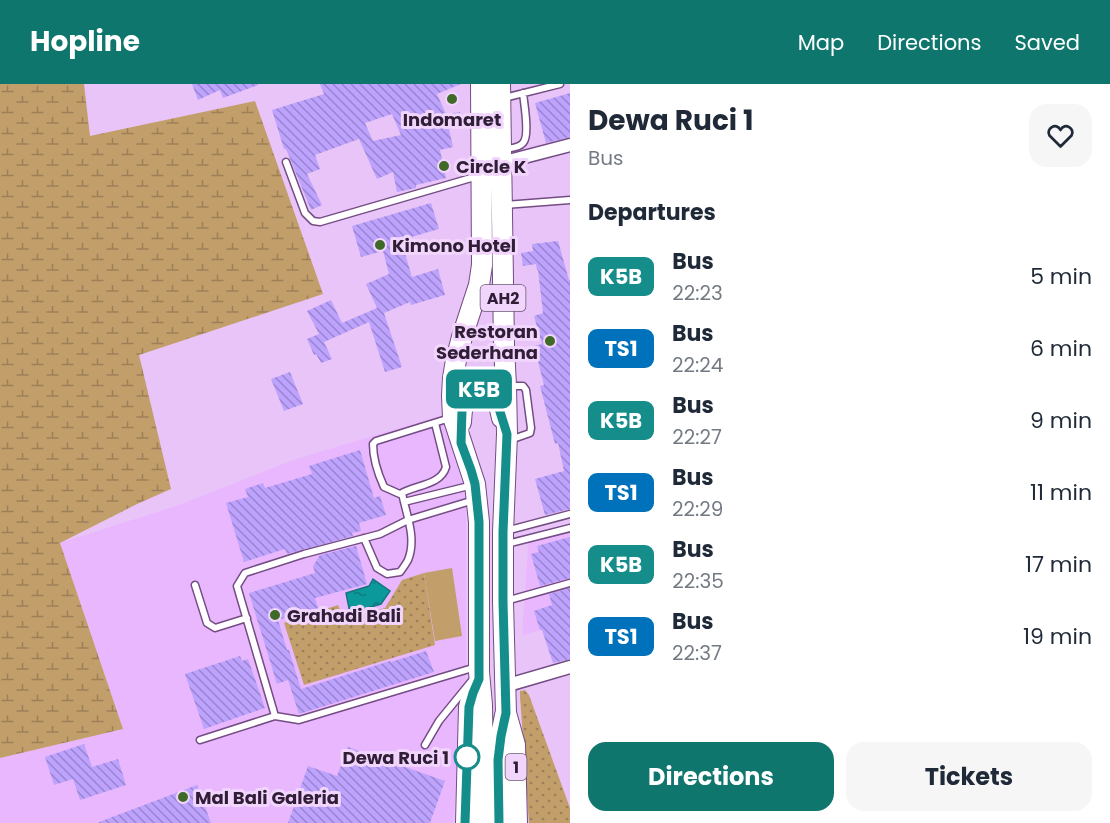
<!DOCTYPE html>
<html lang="en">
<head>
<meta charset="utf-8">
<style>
	:root { --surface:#fff; --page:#f6f6f7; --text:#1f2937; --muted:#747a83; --accent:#0f766e }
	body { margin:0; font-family:Poppins,sans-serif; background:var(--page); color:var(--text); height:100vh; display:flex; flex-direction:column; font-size:22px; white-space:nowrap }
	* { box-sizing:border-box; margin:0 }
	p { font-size:20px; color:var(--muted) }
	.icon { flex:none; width:33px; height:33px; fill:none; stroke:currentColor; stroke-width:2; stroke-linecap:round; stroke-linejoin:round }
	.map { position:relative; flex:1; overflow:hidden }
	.panel { display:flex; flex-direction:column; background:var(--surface); width:540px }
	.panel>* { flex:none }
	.badge { padding:0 12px; border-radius:9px; font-size:21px; line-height:39px }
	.map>.badge { position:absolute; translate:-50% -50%; box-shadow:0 0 0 3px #fff }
	h2 { padding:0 18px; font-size:22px; line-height:54px }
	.round { display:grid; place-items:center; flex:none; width:63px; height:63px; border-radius:18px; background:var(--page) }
	.head { display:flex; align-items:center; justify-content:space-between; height:102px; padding:0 18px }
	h1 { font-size:28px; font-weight:700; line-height:45px }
	.cta { display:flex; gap:12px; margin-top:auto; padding:12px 18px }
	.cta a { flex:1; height:69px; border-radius:18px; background:var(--accent); color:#fff; font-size:24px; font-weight:700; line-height:69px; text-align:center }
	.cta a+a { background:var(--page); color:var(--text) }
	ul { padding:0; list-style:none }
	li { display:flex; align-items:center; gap:18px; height:72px; padding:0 18px }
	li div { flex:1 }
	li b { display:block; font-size:22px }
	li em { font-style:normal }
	li .badge { min-width:66px; font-weight:700; text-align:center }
	header { display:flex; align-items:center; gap:36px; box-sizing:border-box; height:84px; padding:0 30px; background:var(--accent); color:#fff }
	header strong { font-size:28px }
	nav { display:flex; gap:33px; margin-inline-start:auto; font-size:21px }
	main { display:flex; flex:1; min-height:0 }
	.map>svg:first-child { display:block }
	.built { fill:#e9b7fe }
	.grass { fill:url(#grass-dots) }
	.wetland { fill:url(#wetland-marsh) }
	.pitch { fill:#c29e6a }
	.water { fill:url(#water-ripples); stroke:#16747d; stroke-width:1.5 }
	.building { fill:url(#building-back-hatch); fill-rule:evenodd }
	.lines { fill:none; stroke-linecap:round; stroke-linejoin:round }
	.service-casing { stroke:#744c84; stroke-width:9 }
	.minor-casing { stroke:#744c84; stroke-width:15 }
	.trunk-casing { stroke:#744c84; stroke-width:22 }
	.service { stroke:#fff; stroke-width:6 }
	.minor { stroke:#fff; stroke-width:12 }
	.trunk { stroke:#fff; stroke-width:20 }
	.line-casing { stroke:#fff; stroke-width:14 }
	.line { stroke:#158d8b; stroke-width:9 }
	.poi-dot { fill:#3e6927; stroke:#f1d5fc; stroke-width:2 }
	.stop-dot { fill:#fff; stroke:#158d8b; stroke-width:3 }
	.labels { text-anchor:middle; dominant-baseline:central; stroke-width:6; stroke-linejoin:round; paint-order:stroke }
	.shield { fill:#f1d5fc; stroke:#695571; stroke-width:1.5 }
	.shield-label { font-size:16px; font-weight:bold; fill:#2f1e36 }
	.poi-label { font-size:18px; font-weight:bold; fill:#2f1e36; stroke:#f1d5fc; text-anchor:start }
	.stop-label { font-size:18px; font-weight:bold; fill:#2f1e36; stroke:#f1d5fc; text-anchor:end }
</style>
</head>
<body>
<header>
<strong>Hopline</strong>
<nav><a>Map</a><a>Directions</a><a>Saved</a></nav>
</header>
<main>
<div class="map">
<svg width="570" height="739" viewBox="0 0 570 739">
	<defs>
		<pattern id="grass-dots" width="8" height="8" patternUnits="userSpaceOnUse" patternTransform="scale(1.5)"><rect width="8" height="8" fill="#c29e6a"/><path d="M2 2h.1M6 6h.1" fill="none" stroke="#9e8058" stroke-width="1.8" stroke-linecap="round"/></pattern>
		<pattern id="wetland-marsh" width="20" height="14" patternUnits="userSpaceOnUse" patternTransform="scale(1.5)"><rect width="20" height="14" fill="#c29e6a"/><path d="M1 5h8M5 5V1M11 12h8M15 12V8" fill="none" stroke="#9e8058"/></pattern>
		<pattern id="water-ripples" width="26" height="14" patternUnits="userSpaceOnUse" patternTransform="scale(1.5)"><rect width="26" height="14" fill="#0c999b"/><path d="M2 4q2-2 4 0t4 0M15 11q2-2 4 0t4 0" fill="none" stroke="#0c7c7f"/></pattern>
		<pattern id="building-back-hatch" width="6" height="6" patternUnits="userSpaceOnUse" patternTransform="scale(1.5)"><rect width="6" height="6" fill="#bda3fe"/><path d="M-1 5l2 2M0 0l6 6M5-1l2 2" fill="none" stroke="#9a84ce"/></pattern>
	</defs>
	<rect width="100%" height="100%" fill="#e9c4f8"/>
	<!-- built -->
	<path class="built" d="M443 331 466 413V602L453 739H0V674L123 645 60 459 179 421 296 375Z
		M570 439V538L522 551 529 450Z"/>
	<!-- grass -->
	<path class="grass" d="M424 489 435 561 304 601 284 539 338 521 344 535 385 524 402 496Z
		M525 606 529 611 570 724V739H529L520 612V607Z"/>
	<!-- wetland -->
	<path class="wetland" d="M0 0H84L90 52 255 17 323 210 139 271 171 405 137 420 60 459 123 645 0 674Z"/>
	<!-- pitch -->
	<path class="pitch" d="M452 484 462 552 435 557 424 489Z"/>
	<!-- water -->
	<path class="water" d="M373 495 390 507 381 520 350 529 346 509 369 502Z"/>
	<!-- building -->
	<path class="building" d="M192 0H258V1L223 14 220 6 198 16Z
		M320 0H461L437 10 446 30 460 28 462 43 449 45 453 63 440 66 446 94 416 101V104L397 108 393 88 377 95 359 55 315 71 320 85 307 90 322 121 311 126 286 65H284L272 26 324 10ZM392 30 401 51 373 57 365 39Z
		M570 9V53L546 59 535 19Z
		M431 119 439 145 401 156 412 193 438 185 445 211 411 221 410 218 384 229 402 283 385 288 369 238 324 258 332 275 321 279 316 270 314 271 307 255 319 250 307 227 331 216 342 239 377 224 366 200 389 190 383 167 361 173 352 142Z
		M558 157 569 196H570V425L545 431 535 395 564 387 558 359 555 360 540 302 544 301 534 262 542 260 534 232 543 229 538 186H537L536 180 523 182 521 169 533 167 532 160Z
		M290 288 303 320 284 327 271 295Z
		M360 366 374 414 380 412 386 431 359 439 361 447 352 449 353 452 287 470 285 465 244 478 226 419 248 413 245 405 263 399 265 404 312 390 309 382Z
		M570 453V494L540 502 531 470 539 468 537 462Z
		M356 462 367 500 315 514 318 524 278 536 287 566H289L301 605 390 577 391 578 426 567 434 588 299 630 288 596 277 600 249 509 315 489 313 482 320 471Z
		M570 504V575L553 579 542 546H540L534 527 552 521 549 510Z
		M240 572 242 577 248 575 265 624 204 645 185 590Z
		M84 660 92 683 118 675 126 701 80 716 73 695 54 701 45 673Z
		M348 663 445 697 430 739H288L308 682 337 692Z
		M197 701 211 739H99V738Z"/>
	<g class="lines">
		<defs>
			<path id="service" d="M504 14 560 0
				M505 65C511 64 519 64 523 59 530 52 524 19 523 9
				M286 78 305 129 313 137 320 138 478 92
				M505 121 570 116
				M510 302H523L526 306 531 344 530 349 510 356
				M402 411 384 403C378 390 373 375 373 360L376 357 450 334
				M404 418 473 401
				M506 447 570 430
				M364 454 377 484 387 490 400 488C403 484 406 480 408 476 417 454 406 430 402 409 416 401 441 401 446 383L435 339
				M507 460 570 444
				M195 501 207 539 215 544 247 534
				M506 517 570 499
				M275 632 237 502 245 489 304 470 380 450 408 436 474 416
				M200 656 275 632 299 636 476 583
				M425 661 439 637 474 594"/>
			<path id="minor" d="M501 79 570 61
				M505 602 570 583"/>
			<path id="trunk" d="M500 0 504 262 506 302 507 350 503 448V518L506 629 515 661 517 739
				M461 338C462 324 462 304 481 304 486 304 491 306 494 310 499 316 500 326 502 334
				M466 739 469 623 472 612
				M481 739 483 685 482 621 479 588V438L475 400 453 333 452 312 453 294 456 276 462 253 479 201 482 181 481 0
				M499 739 498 676 501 652 505 631"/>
		</defs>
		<!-- service casing -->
		<use href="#service" class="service-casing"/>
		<!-- minor casing -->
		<use href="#minor" class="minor-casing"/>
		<!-- trunk casing -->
		<use href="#trunk" class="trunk-casing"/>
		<!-- service -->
		<use href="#service" class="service"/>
		<!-- minor -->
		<use href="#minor" class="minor"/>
		<!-- trunk -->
		<use href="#trunk" class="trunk"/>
	</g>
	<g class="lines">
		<defs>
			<path id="line" d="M465 739 469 623 473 609 479 595V438L475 400 471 386 461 359 462 326 464 314 471 307 481 304 487 305 492 308 495 312 507 350 503 448V518L506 629 501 652 498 676 499 739"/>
		</defs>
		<!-- line casing -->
		<use href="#line" class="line-casing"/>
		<!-- line -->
		<use href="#line" class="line"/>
	</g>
	<!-- markers -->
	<g class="poi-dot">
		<circle cx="452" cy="15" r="6"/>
		<circle cx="444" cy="82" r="6"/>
		<circle cx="380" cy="161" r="6"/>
		<circle cx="550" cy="257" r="6"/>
		<circle cx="275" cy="531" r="6"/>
		<circle cx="183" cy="713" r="6"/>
	</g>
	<circle class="stop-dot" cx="467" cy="673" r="12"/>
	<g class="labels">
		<!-- shield labels -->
		<g class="shield">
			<rect x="480.5" y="201" width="45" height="26" rx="4.5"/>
			<rect x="505.5" y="670" width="21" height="26" rx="4.5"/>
		</g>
		<g class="shield-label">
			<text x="503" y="214">AH2</text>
			<text x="516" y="683">1</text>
		</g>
		<!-- poi labels -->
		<g class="poi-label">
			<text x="452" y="35" text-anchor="middle">Indomaret</text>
			<text x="456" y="82">Circle K</text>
			<text x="392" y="161">Kimono Hotel</text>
			<text x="538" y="247" text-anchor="end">Restoran<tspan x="538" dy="21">Sederhana</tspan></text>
			<text x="287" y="531">Grahadi Bali</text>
			<text x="195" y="713">Mal Bali Galeria</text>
		</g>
		<!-- stop labels -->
		<g class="stop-label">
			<text x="449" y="673">Dewa Ruci 1</text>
		</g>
	</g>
</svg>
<b class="badge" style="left:479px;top:305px;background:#158d8b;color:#fff">K5B</b>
</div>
<section class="panel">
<div class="head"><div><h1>Dewa Ruci 1</h1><p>Bus</p></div><a class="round"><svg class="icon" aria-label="heart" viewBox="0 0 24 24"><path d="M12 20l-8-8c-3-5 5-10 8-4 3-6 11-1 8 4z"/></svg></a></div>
<h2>Departures</h2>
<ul>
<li><span class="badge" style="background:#158d8b;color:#fff">K5B</span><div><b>Bus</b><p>22:23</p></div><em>5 min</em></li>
<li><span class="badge" style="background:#0072bc;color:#fff">TS1</span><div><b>Bus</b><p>22:24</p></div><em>6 min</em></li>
<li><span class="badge" style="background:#158d8b;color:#fff">K5B</span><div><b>Bus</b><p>22:27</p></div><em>9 min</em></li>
<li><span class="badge" style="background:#0072bc;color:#fff">TS1</span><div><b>Bus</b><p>22:29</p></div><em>11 min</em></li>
<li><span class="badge" style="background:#158d8b;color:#fff">K5B</span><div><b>Bus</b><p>22:35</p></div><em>17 min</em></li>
<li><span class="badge" style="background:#0072bc;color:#fff">TS1</span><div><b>Bus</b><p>22:37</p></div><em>19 min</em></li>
</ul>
<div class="cta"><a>Directions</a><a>Tickets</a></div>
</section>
</main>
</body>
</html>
